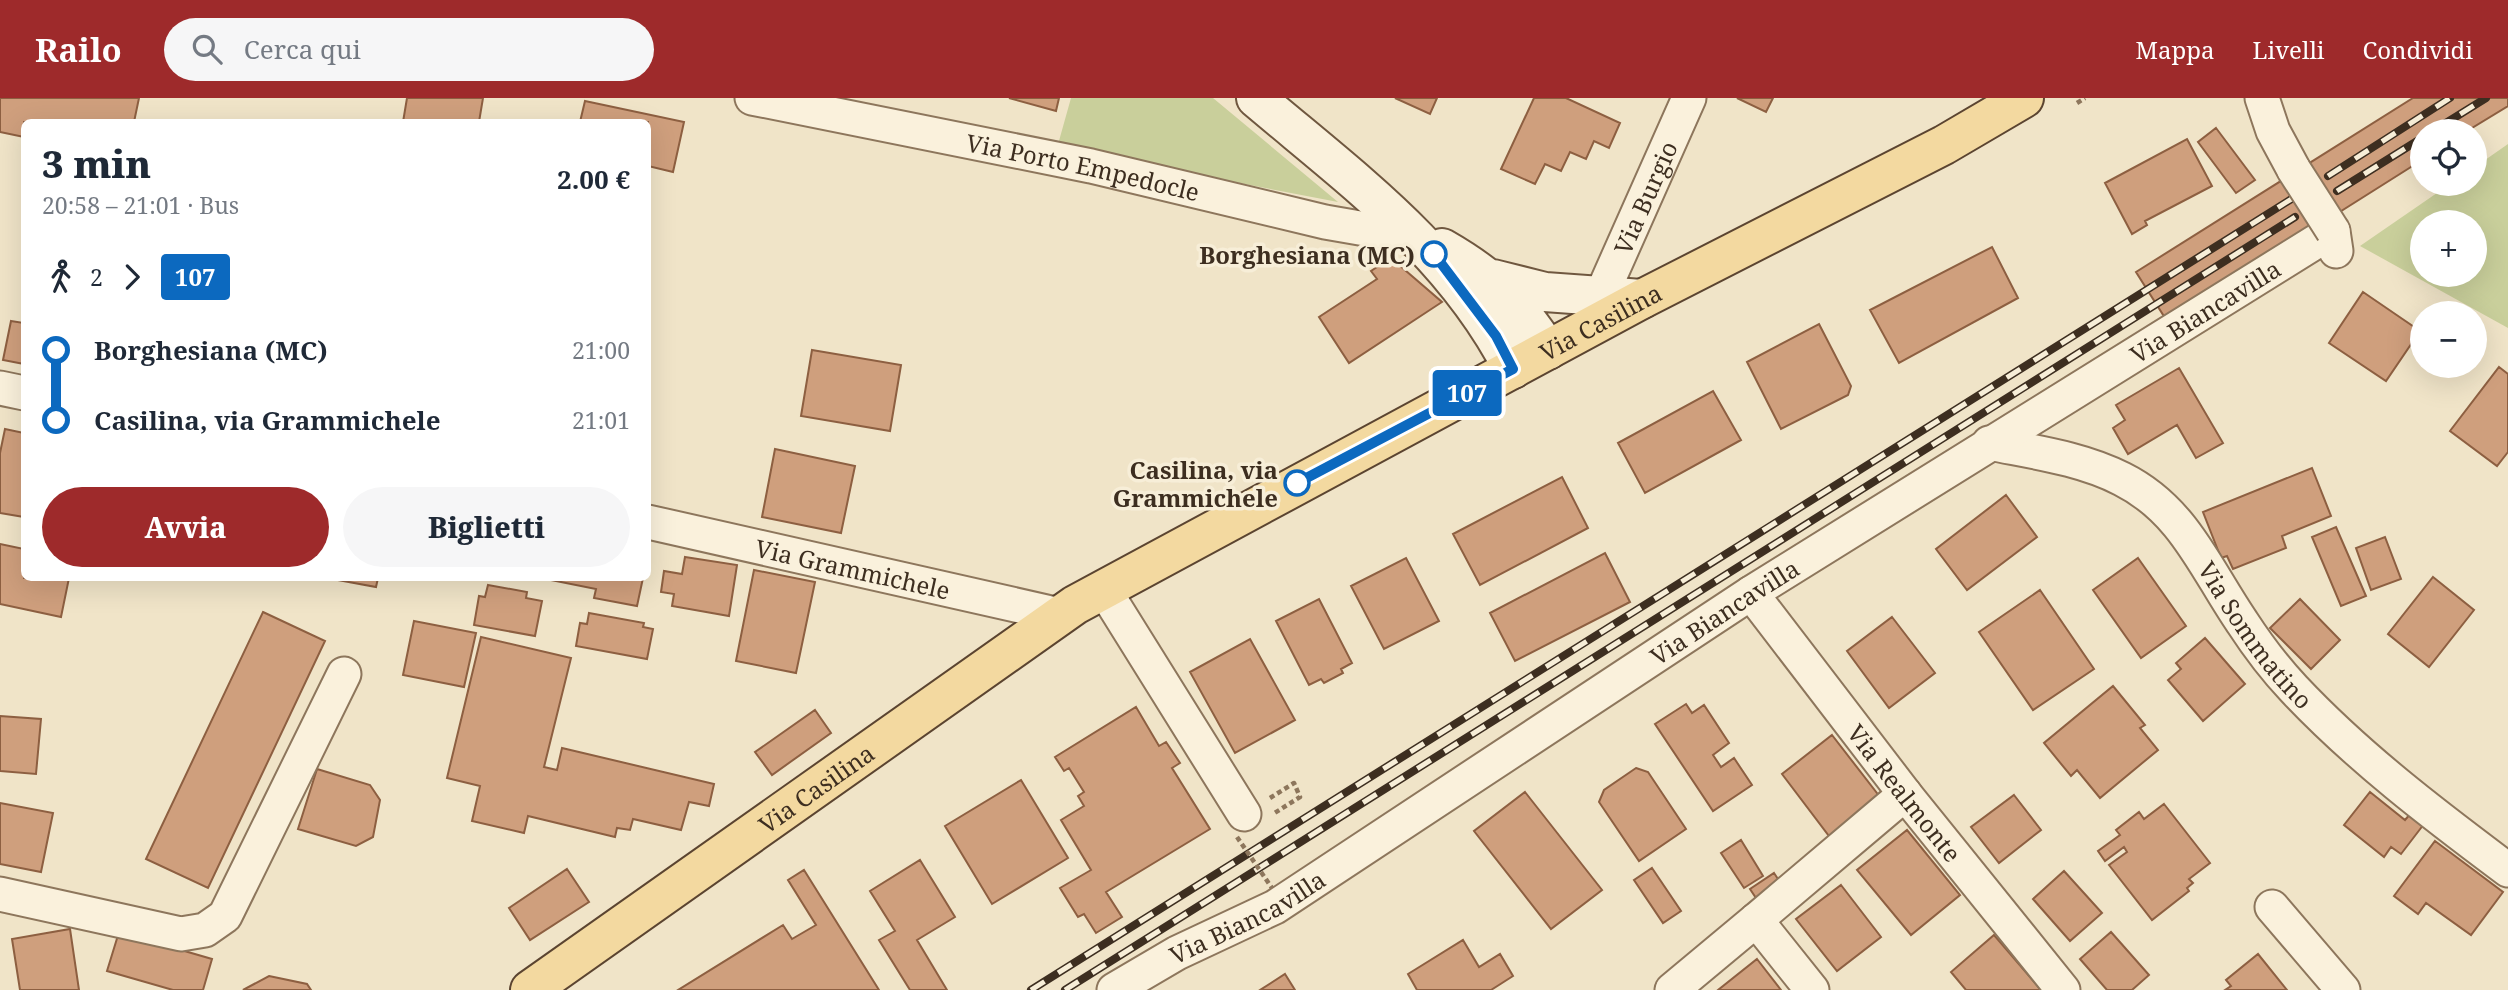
<!DOCTYPE html>
<html lang="it">
<head>
<meta charset="utf-8">
<style>
	:root { --surface:#fff; --page:#f6f6f7; --text:#1f2937; --muted:#747a83; --accent:#9e2a2b }
	body { margin:0; font-family:"Noto Serif",serif; background:var(--page); color:var(--text); height:100vh; display:flex; flex-direction:column; font-size:26px; white-space:nowrap }
	* { box-sizing:border-box; margin:0 }
	p { font-size:23px; color:var(--muted) }
	.icon { flex:none; width:38px; height:38px; fill:none; stroke:currentColor; stroke-width:2; stroke-linecap:round; stroke-linejoin:round }
	.map { position:relative; flex:1; overflow:hidden }
	.drawer { position:absolute; left:21px; top:21px; width:630px; height:462px; display:flex; flex-direction:column; background:var(--surface); border-radius:10px; box-shadow:0 7px 28px #0002 }
	.drawer>* { flex:none }
	.badge { padding:0 14px; border-radius:5px; font-size:24px; line-height:46px }
	.controls { position:absolute; left:2410px; top:21px; display:grid; gap:14px }
	.controls a { display:grid; place-items:center; width:77px; height:77px; border-radius:50%; background:var(--surface); box-shadow:0 7px 28px #0002; font-size:35px }
	.map>.badge { position:absolute; translate:-50% -50%; box-shadow:0 0 0 4px #fff }
	.legs { display:flex; align-items:center; gap:10px; height:77px; padding:0 21px; font-size:23px }
	.legs p { margin-inline-start:auto }
	.summary { display:flex; align-items:center; justify-content:space-between; height:119px; padding:0 21px }
	h1 { font-size:38px; font-weight:800; line-height:52px }
	.action { display:flex; gap:14px; margin-top:auto; padding:14px 21px }
	.action a { flex:1; height:80px; border-radius:42px; background:var(--accent); color:#fff; font-size:28px; font-weight:800; line-height:80px; text-align:center }
	.action a+a { background:var(--page); color:var(--text) }
	ul { padding:0 21px; list-style:none }
	li { display:flex; align-items:center; gap:24px; height:70px; font-size:26px }
	li i { display:grid; place-items:center; width:10px; height:100%; margin:0 9px; background:currentColor }
	li i::after { content:''; width:18px; height:18px; margin:-9px; border:5px solid; border-radius:50%; background:var(--surface) }
	li p { margin-inline-start:auto }
	li:first-child i { background:linear-gradient(#0000 50%,currentColor 0) }
	li:last-child i { background:linear-gradient(currentColor 50%,#0000 0) }
	header { display:flex; align-items:center; gap:42px; box-sizing:border-box; height:98px; padding:0 35px; background:var(--accent); color:#fff }
	header strong { font-size:33px }
	nav { display:flex; gap:38px; margin-inline-start:auto; font-size:24px }
	.search { width:490px; height:63px; background:var(--page); display:flex; align-items:center; gap:18px; box-sizing:border-box; padding:0 24px; border-radius:38px; color:var(--muted); font-size:26px }
	.map>svg:first-child { display:block }
	.green { fill:#c9cf9b; fill-rule:evenodd }
	.building { fill:#cf9f7d; stroke:#8d5f41; stroke-width:2 }
	.lines { fill:none; stroke-linecap:round; stroke-linejoin:round }
	.minor-casing { stroke:#8d765c; stroke-width:37 }
	.secondary-casing { stroke:#6f573f; stroke-width:42 }
	.primary-casing { stroke:#5b4430; stroke-width:42 }
	.path { stroke:#8d765c; stroke-width:4.5; stroke-dasharray:5 3.5; stroke-linecap:butt }
	.minor { stroke:#faf1dc; stroke-width:33 }
	.secondary { stroke:#faf1dc; stroke-width:38 }
	.primary { stroke:#f3d9a0; stroke-width:38 }
	.rail-casing { stroke:#3d2e20; stroke-width:8 }
	.rail { stroke:#f7eed8; stroke-width:5; stroke-dasharray:16; stroke-linecap:butt }
	.minor-bridge-casing { stroke:#8d765c; stroke-width:37; stroke-linecap:butt }
	.path-bridge { stroke:#8d765c; stroke-width:4.5; stroke-dasharray:5 3.5; stroke-linecap:butt }
	.minor-bridge { stroke:#faf1dc; stroke-width:33 }
	.line-1-casing { stroke:#fff; stroke-width:16 }
	.line-1 { stroke:#0c69bf; stroke-width:10 }
	.stop-1-dot { fill:#fff; stroke:#0c69bf; stroke-width:3.5 }
	.labels { text-anchor:middle; dominant-baseline:central; stroke-width:7; stroke-linejoin:round; paint-order:stroke }
	.street-label { font-size:24px; fill:#3d2e20; stroke:#f7eed8 }
	.stop-label { font-size:24px; font-weight:bold; fill:#3d2e20; stroke:#f7eed8; text-anchor:end }
</style>
</head>
<body>
<header>
<strong>Railo</strong>
<div class="search"><svg class="icon" aria-label="search" viewBox="0 0 24 24"><circle cx="10" cy="10" r="6"/><path d="M15 15l6 6"/></svg>Cerca qui</div>
<nav><a>Mappa</a><a>Livelli</a><a>Condividi</a></nav>
</header>
<div class="map">
<svg width="2508" height="892" viewBox="0 0 2508 892">
	<rect width="100%" height="100%" fill="#f0e4c8"/>
	<!-- green -->
	<path class="green" d="M1071 0H1213L1338 104 1057 50Z
		M2508 46V230L2360 148 2450 86H2474L2475 69ZM2422 124H2474V177H2422Z"/>
	<!-- building -->
	<path class="building" d="M0 0H139L134 24H24V39L0 34Z
		M407 0H483L479 24H403Z
		M1009 0H1059L1056 13Z
		M1395 0H1437L1430 16Z
		M1534 0H1566L1620 25 1609 50 1594 43 1586 61 1570 54 1561 73 1545 66 1535 86 1501 71Z
		M1737 0H1773L1766 14Z
		M2413 0H2508V8L2467 33H2422V62L2167 223 2136 174Z
		M585 3 684 24 673 74 648 68V24H580Z
		M2216 30 2255 82 2236 95 2198 44Z
		M2187 41 2212 88 2145 123 2147 127 2132 136 2105 85Z
		M1992 149 2018 200 1899 265 1870 212Z
		M1391 160 1442 204 1349 265 1319 219 1377 181 1371 173Z
		M2363 194 2420 233 2386 283 2329 245Z
		M11 223 24 225V266L3 262Z
		M1819 226 1851 288 1848 297 1781 331 1747 264Z
		M812 252 901 267 890 333 801 318Z
		M2499 269 2508 276V354L2497 368 2450 333Z
		M2179 270 2223 345 2196 360 2177 327 2128 356 2113 330 2125 322 2116 307Z
		M1713 293 1741 342 1645 395 1618 345Z
		M5 331 24 335V419L0 415V355Z
		M775 351 855 368 841 435 762 419Z
		M2312 370 2331 418 2282 438 2286 450 2233 471 2227 458 2221 460 2203 414Z
		M1562 379 1588 430 1480 487 1453 436Z
		M2006 397 2037 439 1967 492 1936 451Z
		M2336 429 2366 498 2341 508 2312 439Z
		M2385 439 2401 481 2371 492 2356 450Z
		M0 446 24 451V480H69L61 519 0 506Z
		M1605 455 1630 504 1515 563 1490 515Z
		M685 459 737 467 729 518 672 508 674 496 661 494 664 473 682 476Z
		M1406 460 1439 523 1384 551 1351 488Z
		M2138 460 2186 528 2141 560 2093 492Z
		M754 472 815 484 796 575 736 563Z
		M2433 479 2474 512 2429 569 2388 536Z
		M327 480H378L376 489Z
		M541 480H643L637 508 594 500 596 491Z
		M488 487 527 494 526 500 542 503 535 538 474 527 479 498 485 499Z
		M2040 492 2094 571 2033 612 1979 534Z
		M1319 501 1352 565 1341 571 1343 575 1324 585 1321 581 1309 587 1276 523Z
		M2300 501 2340 542 2311 571 2270 530Z
		M263 514 325 543 208 790 146 761Z
		M589 515 644 525 643 529 653 531 647 561 576 548 580 525 587 526Z
		M1892 519 1935 575 1889 610 1847 553Z
		M414 523 476 535 464 589 403 577Z
		M481 539 571 560 544 669 557 672 562 650 714 686 709 708 689 704 681 732 633 721 630 732 617 730 615 739 528 718 524 735 472 723 480 688 447 680Z
		M2205 540 2245 586 2203 623 2168 582 2181 571 2176 565Z
		M1250 541 1295 622 1235 655 1190 574Z
		M2113 588 2145 627 2140 630 2158 652 2100 700 2077 672 2071 678 2044 645Z
		M1686 606 1692 615 1704 607 1729 645 1713 657 1721 669 1734 660 1752 687 1713 713 1655 626Z
		M1136 609 1159 648 1166 644 1180 665 1172 670 1210 731 1106 794 1122 819 1096 835 1084 816 1078 819 1060 790 1091 772 1061 722 1084 708 1078 698 1084 694 1069 670 1064 673 1055 659Z
		M815 612 831 635 772 677 755 654Z
		M0 618 41 621 36 676 0 673Z
		M1832 637 1880 699 1829 738 1782 676Z
		M1636 670 1648 674 1686 731 1639 763 1599 704 1604 692Z
		M317 671 370 687 380 702 373 739 356 748 298 731Z
		M1021 682 1068 760 992 806 945 728Z
		M1525 694 1602 792 1551 831 1474 733Z
		M2370 694 2405 722 2411 715 2424 726 2401 756 2391 749 2384 759 2344 727Z
		M2014 697 2041 732 1999 765 1971 729Z
		M0 705 53 715 41 774 0 766Z
		M2164 706 2210 765 2189 781 2193 785 2187 790 2189 793 2152 822 2109 767 2127 754 2124 749 2105 763 2098 753 2120 737 2116 732 2139 714 2144 721Z
		M1907 732 1960 797 1911 837 1857 772Z
		M1741 742 1763 778 1744 790 1721 755Z
		M2435 743 2503 794 2471 837 2426 805 2418 816 2394 798Z
		M920 762 955 819 917 842 947 892H910L879 842 895 833 870 793Z
		M1652 770 1681 813 1663 825 1634 782Z
		M567 771 589 804 530 842 509 810Z
		M804 772 879 892H678L783 827 792 841 816 827 788 782Z
		M2064 773 2102 815 2070 843 2033 801Z
		M1774 775 1784 790 1760 806 1750 791Z
		M1841 787 1881 839 1837 873 1796 821Z
		M70 831 79 892H20L12 841Z
		M119 834 212 861 203 892H173L107 873Z
		M2111 834 2149 877 2132 892H2107L2080 861Z
		M1994 837 2041 892H1966L1951 874Z
		M1463 842 1479 869 1500 856 1513 878 1491 892H1417L1408 876Z
		M2258 856 2287 892H2225L2231 888 2226 882Z
		M1757 861 1781 892H1718Z
		M1285 876 1295 892H1260Z
		M269 878 307 886 311 892H243Z"/>
	<g class="lines">
		<defs>
			<g id="minor">
				<path id="s1" d="M752 0 1091 68 1325 124 1377 133 1413 134"/>
				<path d="M2262 0 2273 33 2294 72"/>
				<path id="s2" d="M1601 198 1689 0"/>
				<path d="M0 290 24 295"/>
				<path id="s3" d="M1989 345C2033 354 2081 360 2122 381 2184 412 2205 470 2242 524 2257 547 2275 571 2294 591 2358 659 2433 716 2508 772"/>
				<path id="s4" d="M648 424 1060 517"/>
				<path d="M1103 490 1244 716"/>
				<path id="s5" d="M1751 495 1905 696 2063 892"/>
				<path d="M0 796 181 836 205 832 225 818 344 576"/>
				<path d="M2272 809 2343 892"/>
				<path id="s6" d="M1114 892 1177 855 1275 809 1751 495 2333 133 2336 153"/>
				<path d="M1672 892 1756 822"/>
				<path d="M1812 892 1756 822 1905 696"/>
			</g>
			<path id="secondary" d="M1256 0C1354 83 1453 154 1513 271
				M1442 150C1496 181 1513 201 1548 252
				M1493 181 1545 194 1642 201"/>
			<g id="primary">
				<path id="s7" d="M530 892 1075 507 1642 201 1944 47 2024 0"/>
			</g>
		</defs>
		<!-- minor casing -->
		<use href="#minor" class="minor-casing"/>
		<!-- secondary casing -->
		<use href="#secondary" class="secondary-casing"/>
		<!-- primary casing -->
		<use href="#primary" class="primary-casing"/>
		<!-- path -->
		<path class="path" d="M2077 5 2085 0
			M1270 700 1294 685 1300 699 1273 716"/>
		<!-- minor -->
		<use href="#minor" class="minor"/>
		<!-- secondary -->
		<use href="#secondary" class="secondary"/>
		<!-- primary -->
		<use href="#primary" class="primary"/>
		<defs>
			<path id="rail" d="M2433 33 2486 0
				M2328 78 2450 0
				M2337 93 2422 40
				M1031 892 2293 100
				M1065 892 2295 119"/>
		</defs>
		<!-- rail casing -->
		<use href="#rail" class="rail-casing"/>
		<!-- rail -->
		<use href="#rail" class="rail"/>
		<defs>
			<path id="minor-bridge" d="M2294 72 2333 133"/>
		</defs>
		<!-- minor-bridge casing -->
		<use href="#minor-bridge" class="minor-bridge-casing"/>
		<!-- path-bridge -->
		<path class="path-bridge" d="M1237 739 1272 790"/>
		<!-- minor-bridge -->
		<use href="#minor-bridge" class="minor-bridge"/>
	</g>
	<g class="lines">
		<defs>
			<path id="line-1" d="M1297 385 1513 271 1496 238 1434 156"/>
		</defs>
		<!-- line-1 casing -->
		<use href="#line-1" class="line-1-casing"/>
		<!-- line-1 -->
		<use href="#line-1" class="line-1"/>
	</g>
	<!-- markers -->
	<g class="stop-1-dot">
		<circle cx="1434" cy="156" r="12"/>
		<circle cx="1297" cy="385" r="12"/>
	</g>
	<g class="labels">
		<!-- street labels -->
		<g class="street-label">
			<text stroke="none"><textPath href="#s1" startOffset="338">Via Porto Empedocle</textPath></text>
			<text stroke="none"><textPath href="#s2" startOffset="108">Via Burgio</textPath></text>
			<text stroke="none"><textPath href="#s6" startOffset="1286">Via Biancavilla</textPath></text>
			<text stroke="none"><textPath href="#s7" startOffset="1264">Via Casilina</textPath></text>
			<text stroke="none"><textPath href="#s4" startOffset="210">Via Grammichele</textPath></text>
			<text stroke="none"><textPath href="#s6" startOffset="719">Via Biancavilla</textPath></text>
			<text stroke="none"><textPath href="#s3" startOffset="346">Via Sommatino</textPath></text>
			<text stroke="none"><textPath href="#s7" startOffset="350">Via Casilina</textPath></text>
			<text stroke="none"><textPath href="#s5" startOffset="252">Via Realmonte</textPath></text>
			<text stroke="none"><textPath href="#s6" startOffset="152">Via Biancavilla</textPath></text>
		</g>
		<!-- stop labels -->
		<g class="stop-label">
			<text x="1415" y="156">Borghesiana (MC)</text>
			<text x="1278" y="371">Casilina, via<tspan x="1278" dy="28">Grammichele</tspan></text>
		</g>
	</g>
</svg>
<div class="controls">
<a><svg class="icon" aria-label="locate" viewBox="0 0 24 24"><circle cx="12" cy="12" r="6"/><path d="M12 2v4M12 18v4M2 12h4M18 12h4"/></svg></a>
<a>+</a>
<a>−</a>
</div>
<b class="badge" style="left:1467px;top:295px;background:#0c69bf;color:#fff">107</b>
<section class="drawer">
<div class="summary"><div><h1>3 min</h1><p>20:58 – 21:01 · Bus</p></div><b>2.00 €</b></div>
<div class="legs"><svg class="icon" aria-label="walk" viewBox="0 0 24 24"><circle cx="13" cy="4" r="2"/><path d="M13 8l-2 6 4 7M11 14l-3 7M7 12l3-4h3l4 4"/></svg>2<svg class="icon" aria-label="forward" viewBox="0 0 24 24"><path d="M9 5l7 7-7 7"/></svg><b class="badge" style="background:#0c69bf;color:#fff">107</b></div>
<ul>
<li><i style="color:#0c69bf"></i><b>Borghesiana (MC)</b><p>21:00</p></li>
<li><i style="color:#0c69bf"></i><b>Casilina, via Grammichele</b><p>21:01</p></li>
</ul>
<div class="action"><a>Avvia</a><a>Biglietti</a></div>
</section>
</div>
</body>
</html>
